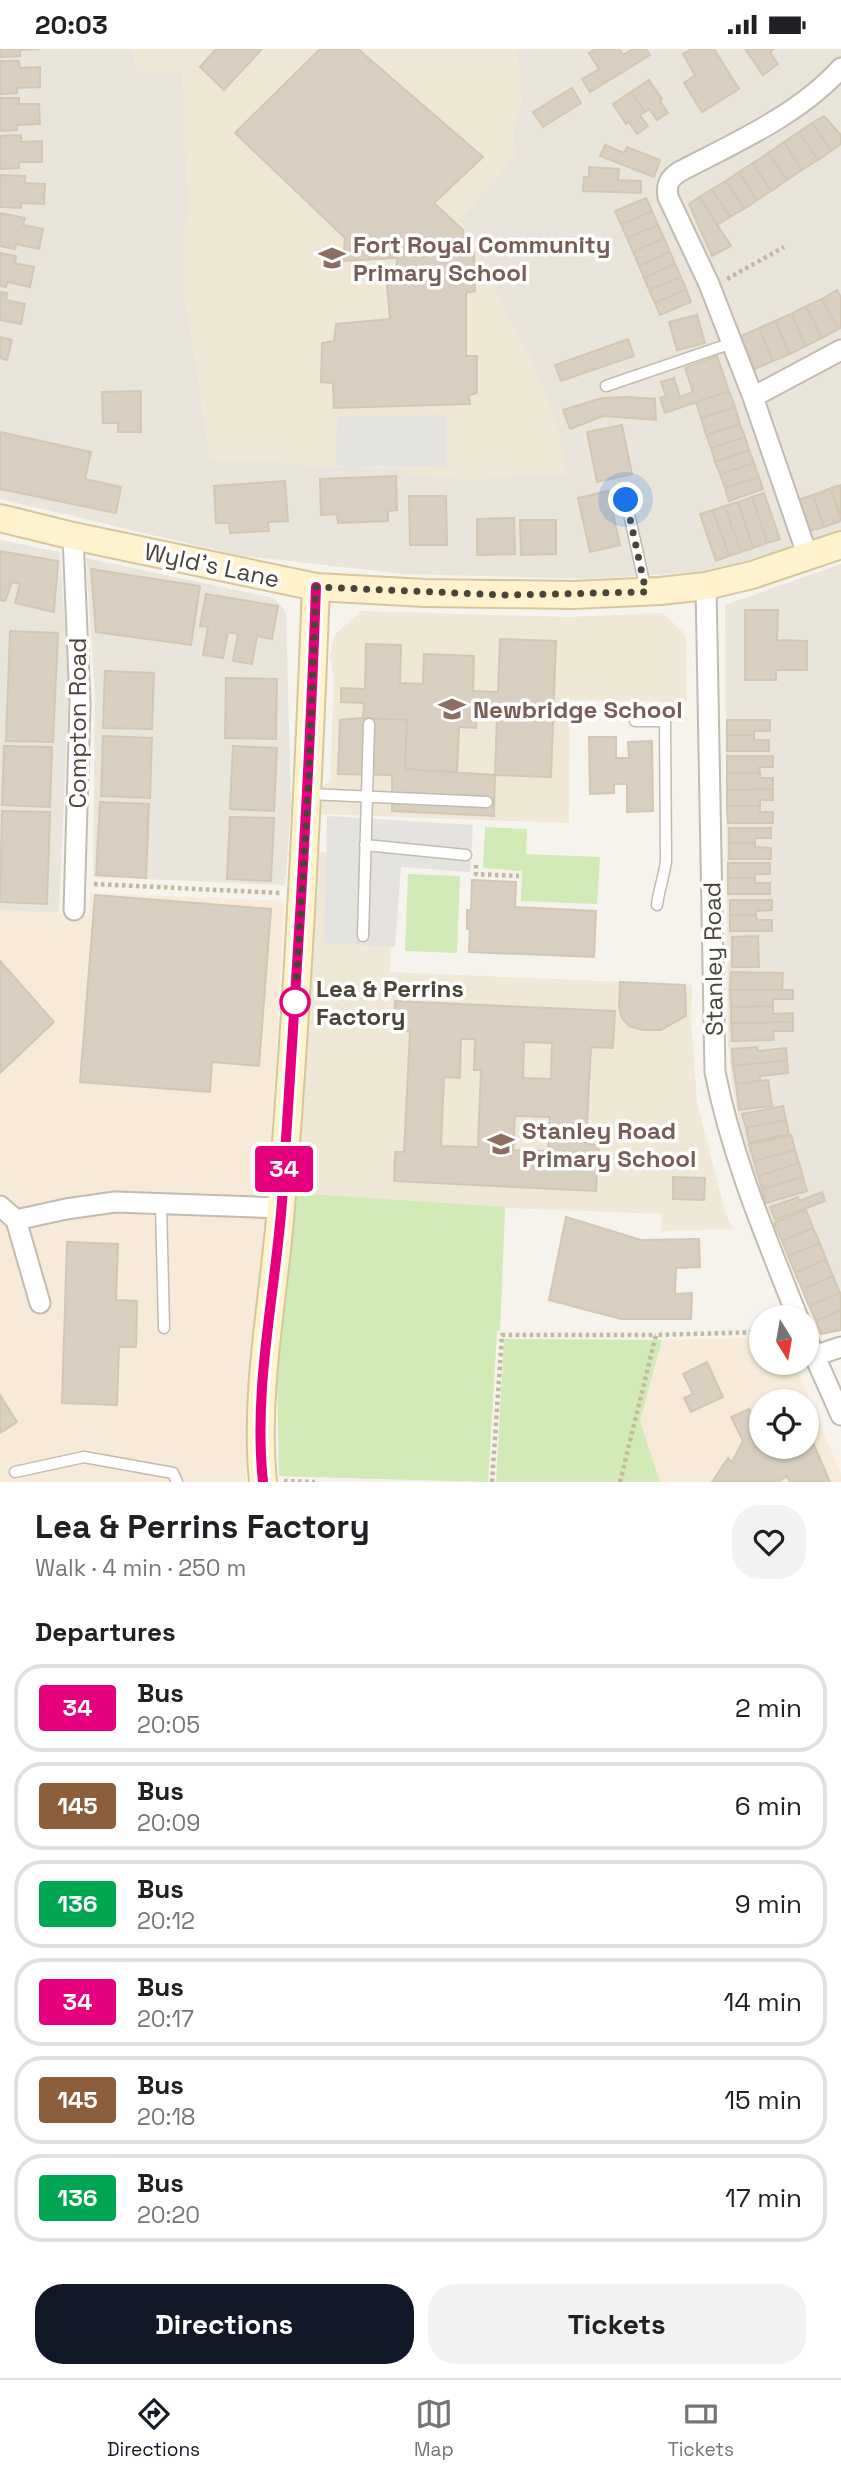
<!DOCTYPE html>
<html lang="en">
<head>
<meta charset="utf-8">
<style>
	:root { --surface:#fff; --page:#f2f2f2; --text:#202124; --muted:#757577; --line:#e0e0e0; --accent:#111827 }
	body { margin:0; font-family:"Space Grotesk",sans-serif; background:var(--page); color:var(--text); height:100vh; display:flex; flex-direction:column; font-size:26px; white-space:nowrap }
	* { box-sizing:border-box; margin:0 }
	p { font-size:23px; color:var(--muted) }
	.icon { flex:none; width:38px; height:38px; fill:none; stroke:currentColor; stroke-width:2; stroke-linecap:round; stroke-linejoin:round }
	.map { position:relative; height:1433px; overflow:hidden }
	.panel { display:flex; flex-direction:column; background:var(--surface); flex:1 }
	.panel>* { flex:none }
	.badge { padding:0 14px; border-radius:5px; font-size:24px; line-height:46px }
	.needle { width:46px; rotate:169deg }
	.controls { position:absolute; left:749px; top:1256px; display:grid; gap:14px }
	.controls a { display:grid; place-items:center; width:70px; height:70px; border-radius:50%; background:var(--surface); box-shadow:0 2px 5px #0004; font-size:35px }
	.you { position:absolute; width:35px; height:35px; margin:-18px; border:5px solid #fff; border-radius:50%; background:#1a73e8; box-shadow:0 0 0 10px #1a73e833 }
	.map>.badge { position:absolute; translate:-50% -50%; box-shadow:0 0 0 4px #fff }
	h2 { padding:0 35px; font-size:26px; line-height:63px }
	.round { display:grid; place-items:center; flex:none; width:74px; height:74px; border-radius:28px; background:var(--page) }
	.headline { display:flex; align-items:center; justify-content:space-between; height:119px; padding:0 35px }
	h1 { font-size:33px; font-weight:700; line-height:52px }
	.button { display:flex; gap:14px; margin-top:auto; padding:14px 35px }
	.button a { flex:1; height:80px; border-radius:28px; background:var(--accent); color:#fff; font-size:28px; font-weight:700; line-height:80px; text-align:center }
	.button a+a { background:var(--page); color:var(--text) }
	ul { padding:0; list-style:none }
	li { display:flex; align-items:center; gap:21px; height:88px; margin:0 14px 10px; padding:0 21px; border:4px solid var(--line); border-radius:28px }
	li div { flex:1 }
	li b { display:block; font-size:26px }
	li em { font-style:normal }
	li .badge { min-width:77px; font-weight:700; text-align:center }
	.status { display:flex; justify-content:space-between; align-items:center; height:49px; padding:0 35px; background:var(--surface); direction:ltr }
	.status svg { height:19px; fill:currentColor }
	.dock { display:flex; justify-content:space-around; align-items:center; height:98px; border-top:2px solid var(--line); background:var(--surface); font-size:19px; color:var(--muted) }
	.dock a { display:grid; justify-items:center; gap:4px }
	.dock .on { color:var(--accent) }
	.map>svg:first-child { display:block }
	.residential { fill:#eae5da }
	.commercial { fill:#f7ead8; fill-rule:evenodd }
	.education { fill:#efe8d6 }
	.green { fill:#d2eab5 }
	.parking { fill:#e5e3e0 }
	.building { fill:#d8cfc1; stroke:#d3c7b4; stroke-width:2; fill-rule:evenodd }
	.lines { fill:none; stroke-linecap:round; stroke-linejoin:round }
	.lane-casing { stroke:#c2bbae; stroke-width:13 }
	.street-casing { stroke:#c2bbae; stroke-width:23 }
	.secondary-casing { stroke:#d6c79b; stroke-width:30 }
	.path { stroke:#c4b79f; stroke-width:4.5; stroke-dasharray:3.5 3.5; stroke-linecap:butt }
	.lane { stroke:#fff; stroke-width:10 }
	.street { stroke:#fff; stroke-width:19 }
	.secondary { stroke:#fff3cd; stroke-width:26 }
	.line-casing { stroke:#fff; stroke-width:16 }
	.line { stroke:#e6007e; stroke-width:10 }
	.walk { stroke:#4b4439; stroke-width:7; stroke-dasharray:0 12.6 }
	.stop-dot { fill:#fff; stroke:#e6007e; stroke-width:3.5 }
	.labels { text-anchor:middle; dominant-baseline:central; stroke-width:7; stroke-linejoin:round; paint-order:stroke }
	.education-label { font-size:24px; font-weight:bold; fill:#785e54; stroke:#fff; text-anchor:start }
	.street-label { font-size:24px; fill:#4b4439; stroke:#fff }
	.stop-label { font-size:24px; font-weight:bold; fill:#4b4439; stroke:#fff; text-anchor:start }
</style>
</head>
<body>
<div class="status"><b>20:03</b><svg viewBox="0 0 49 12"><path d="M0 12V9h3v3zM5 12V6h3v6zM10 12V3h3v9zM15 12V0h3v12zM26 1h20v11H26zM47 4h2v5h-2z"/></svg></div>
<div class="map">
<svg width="841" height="1433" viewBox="0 0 841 1433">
	<rect width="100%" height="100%" fill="#f6f3ec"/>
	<!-- residential -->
	<path class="residential" d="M0 0H133L136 23 183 21 187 140V172L185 173V246L211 413H284L309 417 407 419V426L475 430 567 424 536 321 460 171 516 105 512 87 521 54 517 0H841V482L714 522 588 530 405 525 237 506 0 450Z
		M0 491 60 503 69 639 59 864 0 861Z
		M86 509 274 549 286 563 291 759 285 836 93 828 95 647Z
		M841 515V1281L821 1285 759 1141 741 1081 732 1035 728 994 725 556Z"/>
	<!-- commercial -->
	<path class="commercial" d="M90 844 284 852 269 1139 247 1366 246 1433H0V861L89 867Z
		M761 1288V1314H794L841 1425V1433H660L640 1372 662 1291ZM761 1353H807V1398H761Z"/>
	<!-- education -->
	<path class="education" d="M133 0H517L521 55 512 87 516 105 460 171 536 321 557 373 567 424 475 430 406 426V419L309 417 284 413H211L185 246V172H187V140L183 22 135 23Z
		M361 562 568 568 663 564 686 586 687 653 570 651 569 774 317 765 320 739 330 732 334 629 330 605 334 587Z
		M314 803 396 808 390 923 692 936 691 971 697 1053 726 1166 734 1180 661 1182 662 1165 505 1159 500 1281 497 1282 488 1433 279 1427 291 1137Z"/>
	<!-- green -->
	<path class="green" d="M485 778 527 780 526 805 600 808 597 855 521 852 522 822 483 819Z
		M408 825 460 827 457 904 405 902Z
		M291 1144 505 1158 500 1281 497 1282 488 1433 279 1427 277 1329Z
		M504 1290 662 1291 640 1372 660 1433H496Z"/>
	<!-- parking -->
	<path class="parking" d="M447 366V418L336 417 337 367Z
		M327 767 473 776 470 823 401 818 395 898 324 894Z"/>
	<!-- building -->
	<path class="building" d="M0 0H40L20 1V7L0 8Z
		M216 0H262L224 41 200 18Z
		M320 0H358L483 108 434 154 463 181 464 203 474 204 475 242 466 244V307H477V344L469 346 470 355 334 359 333 334 321 333 322 294 334 292 336 275 390 270 386 225 396 227 397 209 343 212 345 189 235 84Z
		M596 0H619L623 6 633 0H646L650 6 590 43 582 30 599 20 589 4Z
		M692 0H714L739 40 702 63 684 34 695 26 683 5Z
		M745 0H774L770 3 778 15 763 26Z
		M0 12H19L20 19 40 18V38L17 39V44L0 45Z
		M649 31 662 50 660 52 668 64 657 71 649 60 645 63 631 43Z
		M572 39 581 54 543 78 533 63Z
		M631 43 645 63 640 66 648 77 637 85 629 73 626 75 613 55Z
		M0 49H19V55H39L40 75 17 76V81L0 82Z
		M824 67 841 86V95L831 102 812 74Z
		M812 74 831 102 818 111 799 83Z
		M799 83 818 111 802 121 784 93Z
		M21 86V93L42 92V113H19V119L0 120V87Z
		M784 93 802 121 787 131 768 104Z
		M605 96 624 104 627 98 660 111 654 128 600 107Z
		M768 104 787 131 771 142 753 114Z
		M753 114 771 142 757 151 739 123Z
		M589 118 619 120 618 131 641 132V144L583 142 584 128H589Z
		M739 123 757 151 744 160 726 132Z
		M0 126 25 127V134L45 135 44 155 21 154V159L0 158Z
		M726 132 744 160 730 168 712 140Z
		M712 140 730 168 717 176 699 148Z
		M699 148 731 197 712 207 689 155Z
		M646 149 652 162 621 176 615 162Z
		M652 162 658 176 627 189 621 176Z
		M0 164 25 169 23 176 43 180 39 200 16 195 15 200 0 197Z
		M658 176 664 189 633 203 627 189Z
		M664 189 670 203 639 217 633 203Z
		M670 203 675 215 644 229 639 217Z
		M0 204 16 207 15 214 34 218 30 238 7 233 6 238 0 237Z
		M675 215 681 228 649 241 644 229Z
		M681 228 686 240 655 254 649 241Z
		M686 240 691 253 660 266 655 254Z
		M837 241 841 248V279L838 280 822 250Z
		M0 243 7 244 6 251 25 255 21 275 0 271Z
		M822 250 838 280 822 289 806 257Z
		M806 257 822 289 806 297 791 265Z
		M791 265 806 297 790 305 775 272Z
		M697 266 705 294 677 301 669 273Z
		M775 272 790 305 773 312 759 279Z
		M759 279 773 312 755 320 741 287Z
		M0 288 12 291 7 311 0 309Z
		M628 290 634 307 561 332 555 316Z
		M717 307 729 342 665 364 660 349 666 347 661 333 674 329 680 348 693 343 685 319Z
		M141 342V383H118V374H103L102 343Z
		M729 342 735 358 701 369 696 353Z
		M627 348 655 350 656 371 603 367 570 380 563 361 602 349Z
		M735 358 740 375 706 386 701 369Z
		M740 375 745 388 711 399 706 386Z
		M622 376 632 425 597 433 587 383Z
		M0 383 91 403 85 430 121 438 116 464 0 440Z
		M745 388 749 401 715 413 711 399Z
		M749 401 754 414 720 425 715 413Z
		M754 414 759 428 725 439 720 425Z
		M396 427 397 461 388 462V472L338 474 337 465 321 466 320 430Z
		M759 428 763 440 729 452 725 439Z
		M285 432 288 472 268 473 269 482 230 484 229 474H216L214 437Z
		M841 436V467L831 439Z
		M831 439 841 472 824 478 813 446Z
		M608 442 620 496 590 503 578 449Z
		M764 444 780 490 767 494 752 448Z
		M813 446 824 478 809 482 798 451Z
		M409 447H446L447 496H410Z
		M752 448 767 494 753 499 738 453Z
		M738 453 753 499 741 503 725 457Z
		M725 457 741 503 729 507 713 461Z
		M713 461 729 507 716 512 700 465Z
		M514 469 515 505 477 506V470Z
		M520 471H556V505L521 506Z
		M0 502 58 512 54 563 15 554 20 535 12 533 5 552 0 551Z
		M91 520 200 537 191 596 96 583Z
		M206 545 278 557 272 590 257 587 252 615 233 612 238 585 228 583 223 609 203 606 208 578 200 577Z
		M745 561H778L777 591 807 592V621H776V631H745Z
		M10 582 58 584 53 693 6 692Z
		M500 590 556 592 551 728 495 726 497 665 477 664 476 679 459 678 457 723 405 720 407 671 363 669 364 654 341 653V639L365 640 366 595 401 596 400 634 423 635 424 605 474 607 473 642 498 643Z
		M105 622 154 624 152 680 103 679Z
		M226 629 277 630 276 690 225 689Z
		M363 669 407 671 405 720 495 726 494 767 392 762V726L338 725 340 671Z
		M727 671H770V682H754V686H727Z
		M727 686H754V691H769V702H727Z
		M103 687 152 689 150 749 101 747Z
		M589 688H616V709H629L628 693 652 692 653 762 627 763V735H614V744L590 745Z
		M4 697 52 698 50 758 2 756Z
		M233 697 277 699 274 762 230 760Z
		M727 707H773V718H759L760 724H727Z
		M727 724H760V729H773V740L727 741Z
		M773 740V751H760V757H727V741Z
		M100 753 149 755 146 829 96 826Z
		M727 757H760V763H773V774H728Z
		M2 762 50 763 47 855 0 853Z
		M230 768 274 769 271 832 227 830Z
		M729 779H771V789H755V794H729Z
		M729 794H755V798L771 799V810H729Z
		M728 814H770V825H755V829H728Z
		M728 829H755V834H770V845H728Z
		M472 831 516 833 515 858 596 862 594 908 469 903 470 880H467V861H471Z
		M95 846 271 860 259 1017 212 1013 210 1043 80 1033Z
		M730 851H772V861L756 862V866H730Z
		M730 866H756L757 871H772V882H730Z
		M758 887 759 918H732V888Z
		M0 912 54 973 0 1024Z
		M731 923 783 924 782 941H730Z
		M620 933 685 936 686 967 661 981H643L629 977 622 969 619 959Z
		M730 941H793V950H773V957L731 958Z
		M395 952 615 962 613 999 591 998 586 1095 599 1096 596 1142 394 1132 395 1103H404L410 982 394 981ZM461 990H475L474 1021H481L478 1098 441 1097 444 1028 460 1029ZM524 993 552 994 551 1030 523 1029ZM515 1067 550 1068 548 1102 513 1101Z
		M773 957V965L793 964V973L731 974V958Z
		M793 973V982H773L774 991 732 992 731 974Z
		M757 998 758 1002 786 999 787 1011 733 1017 732 1000Z
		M787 1011 788 1024 760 1027V1032L736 1035 733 1017Z
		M768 1031 772 1057 739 1061 736 1035Z
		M783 1057 786 1071 746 1079 742 1065Z
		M786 1071 789 1085 749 1094 746 1079Z
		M791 1086 795 1101 754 1112 749 1096Z
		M795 1101 799 1114 758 1127 754 1112Z
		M799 1114 803 1128 762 1140 758 1127Z
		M673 1128 705 1129 704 1151 673 1150Z
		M803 1128 807 1142 766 1154 762 1140Z
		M822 1143 825 1152 775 1171 770 1158 798 1148 799 1152Z
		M806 1161 813 1179 782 1192 774 1174Z
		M566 1168 641 1191 699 1190 700 1218 676 1219 675 1245 692 1244 691 1270H621L549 1251Z
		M813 1179 820 1194 788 1207 782 1192Z
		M67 1193 118 1195 116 1251 137 1252 136 1298H119L117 1356 62 1354Z
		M820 1194 826 1210 795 1224 788 1207Z
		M826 1210 833 1227 802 1240 795 1224Z
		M833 1227 840 1244 809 1257 802 1240Z
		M840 1244 841 1261 816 1272 809 1257Z
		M841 1261V1281L821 1285 816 1272Z
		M707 1313 723 1348 691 1363 684 1349 693 1345 683 1325Z
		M0 1346 17 1373 0 1384Z
		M749 1360 761 1374V1398H807V1380L830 1433H790L787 1427 778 1433H712L728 1409 732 1413 743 1392 731 1368Z"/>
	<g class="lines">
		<defs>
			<path id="lane" d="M606 337 732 294
				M626 451 646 542
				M635 672H665L666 812C664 828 659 840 657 856
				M309 745 487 753
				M365 796 466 806
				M363 887 369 675
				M161 1154 164 1279
				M15 1423 84 1408 173 1424 177 1433"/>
			<path id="street" d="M753 348 841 301
				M73 487 80 654 74 861
				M808 508 753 348 709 235 668 148C666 135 669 130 679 123 734 94 799 66 841 19
				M706 537 715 1023C732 1109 766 1188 798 1269
				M0 1157 16 1171
				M40 1254 16 1171 66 1160 115 1153 281 1159
				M807 1290 841 1366
				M814 1307 841 1298"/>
			<path id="secondary" d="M0 469 73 487 316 538 425 544 574 546 660 542 706 537 752 526 841 496
				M263 1433C254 1341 274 1250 281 1158 298 952 308 745 316 538"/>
		</defs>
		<!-- lane casing -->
		<use href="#lane" class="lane-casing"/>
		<!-- street casing -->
		<use href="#street" class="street-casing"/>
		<!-- secondary casing -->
		<use href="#secondary" class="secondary-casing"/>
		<!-- path -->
		<path class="path" d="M727 230 784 198
			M476 816V825L519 827
			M94 835 281 844
			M284 1432 315 1433
			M492 1433 502 1286H656
			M620 1433 656 1286 761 1283"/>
		<!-- lane -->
		<use href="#lane" class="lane"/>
		<!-- street -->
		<use href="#street" class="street"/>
		<!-- secondary -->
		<use href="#secondary" class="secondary"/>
	</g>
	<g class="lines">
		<defs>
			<path id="line" d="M263 1433C253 1339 275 1246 282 1153 295 948 309 743 316 538"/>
		</defs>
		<!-- line casing -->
		<use href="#line" class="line-casing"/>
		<!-- line -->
		<use href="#line" class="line"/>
		<!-- walk -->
		<path class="walk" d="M295 953 308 745 316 538 504 546 646 543 626 451"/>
	</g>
	<!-- icons -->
	<defs>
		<symbol id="school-bare" viewBox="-9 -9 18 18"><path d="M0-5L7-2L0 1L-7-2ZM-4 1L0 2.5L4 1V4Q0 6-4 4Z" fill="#8d6e63" stroke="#fff" stroke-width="2.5" paint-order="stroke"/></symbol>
	</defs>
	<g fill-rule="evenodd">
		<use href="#school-bare" x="313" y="190" width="38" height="38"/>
		<use href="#school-bare" x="433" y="641" width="38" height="38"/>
		<use href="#school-bare" x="482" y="1076" width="38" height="38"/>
	</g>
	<!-- markers -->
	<circle class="stop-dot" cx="295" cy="953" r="14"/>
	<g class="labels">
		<!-- education labels -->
		<g class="education-label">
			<text x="353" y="195">Fort Royal Community<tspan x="353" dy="28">Primary School</tspan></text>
			<text x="473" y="660">Newbridge School</text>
			<text x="522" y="1081">Stanley Road<tspan x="522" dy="28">Primary School</tspan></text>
		</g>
		<!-- street labels -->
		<g class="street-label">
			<text transform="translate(212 516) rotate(12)">Wyld's Lane</text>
			<text transform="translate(77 674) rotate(-90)">Compton Road</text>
			<text transform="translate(713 910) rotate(-91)">Stanley Road</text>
		</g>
		<!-- stop labels -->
		<g class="stop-label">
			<text x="316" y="939">Lea &amp; Perrins<tspan x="316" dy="28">Factory</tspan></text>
		</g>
	</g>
</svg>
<div class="controls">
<a><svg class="needle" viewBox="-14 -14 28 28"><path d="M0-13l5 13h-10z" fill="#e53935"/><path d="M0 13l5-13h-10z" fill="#757577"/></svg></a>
<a><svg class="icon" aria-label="locate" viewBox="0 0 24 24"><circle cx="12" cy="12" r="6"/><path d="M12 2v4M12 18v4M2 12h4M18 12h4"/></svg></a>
</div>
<div class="you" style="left:626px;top:451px"></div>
<b class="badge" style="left:284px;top:1120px;background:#e6007e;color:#fff">34</b>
</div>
<section class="panel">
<div class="headline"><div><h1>Lea &amp; Perrins Factory</h1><p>Walk · 4 min · 250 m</p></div><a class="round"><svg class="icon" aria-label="heart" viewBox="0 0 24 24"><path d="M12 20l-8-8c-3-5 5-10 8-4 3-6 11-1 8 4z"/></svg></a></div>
<h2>Departures</h2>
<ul>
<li><span class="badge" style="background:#e6007e;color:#fff">34</span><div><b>Bus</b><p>20:05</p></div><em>2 min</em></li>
<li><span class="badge" style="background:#8b5e3c;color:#fff">145</span><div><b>Bus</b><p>20:09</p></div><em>6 min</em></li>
<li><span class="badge" style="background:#00a651;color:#fff">136</span><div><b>Bus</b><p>20:12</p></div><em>9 min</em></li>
<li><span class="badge" style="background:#e6007e;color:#fff">34</span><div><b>Bus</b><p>20:17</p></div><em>14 min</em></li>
<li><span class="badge" style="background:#8b5e3c;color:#fff">145</span><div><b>Bus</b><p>20:18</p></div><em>15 min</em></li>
<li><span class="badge" style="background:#00a651;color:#fff">136</span><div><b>Bus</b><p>20:20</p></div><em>17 min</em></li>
</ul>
<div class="button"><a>Directions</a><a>Tickets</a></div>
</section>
<nav class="dock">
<a class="on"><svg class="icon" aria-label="directions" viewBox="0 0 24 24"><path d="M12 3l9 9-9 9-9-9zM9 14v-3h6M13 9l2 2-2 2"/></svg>Directions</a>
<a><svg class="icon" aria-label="map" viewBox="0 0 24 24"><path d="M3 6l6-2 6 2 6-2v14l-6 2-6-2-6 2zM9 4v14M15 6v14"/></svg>Map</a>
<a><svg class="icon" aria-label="tickets" viewBox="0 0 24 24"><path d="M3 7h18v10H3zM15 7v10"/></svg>Tickets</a>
</nav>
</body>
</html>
